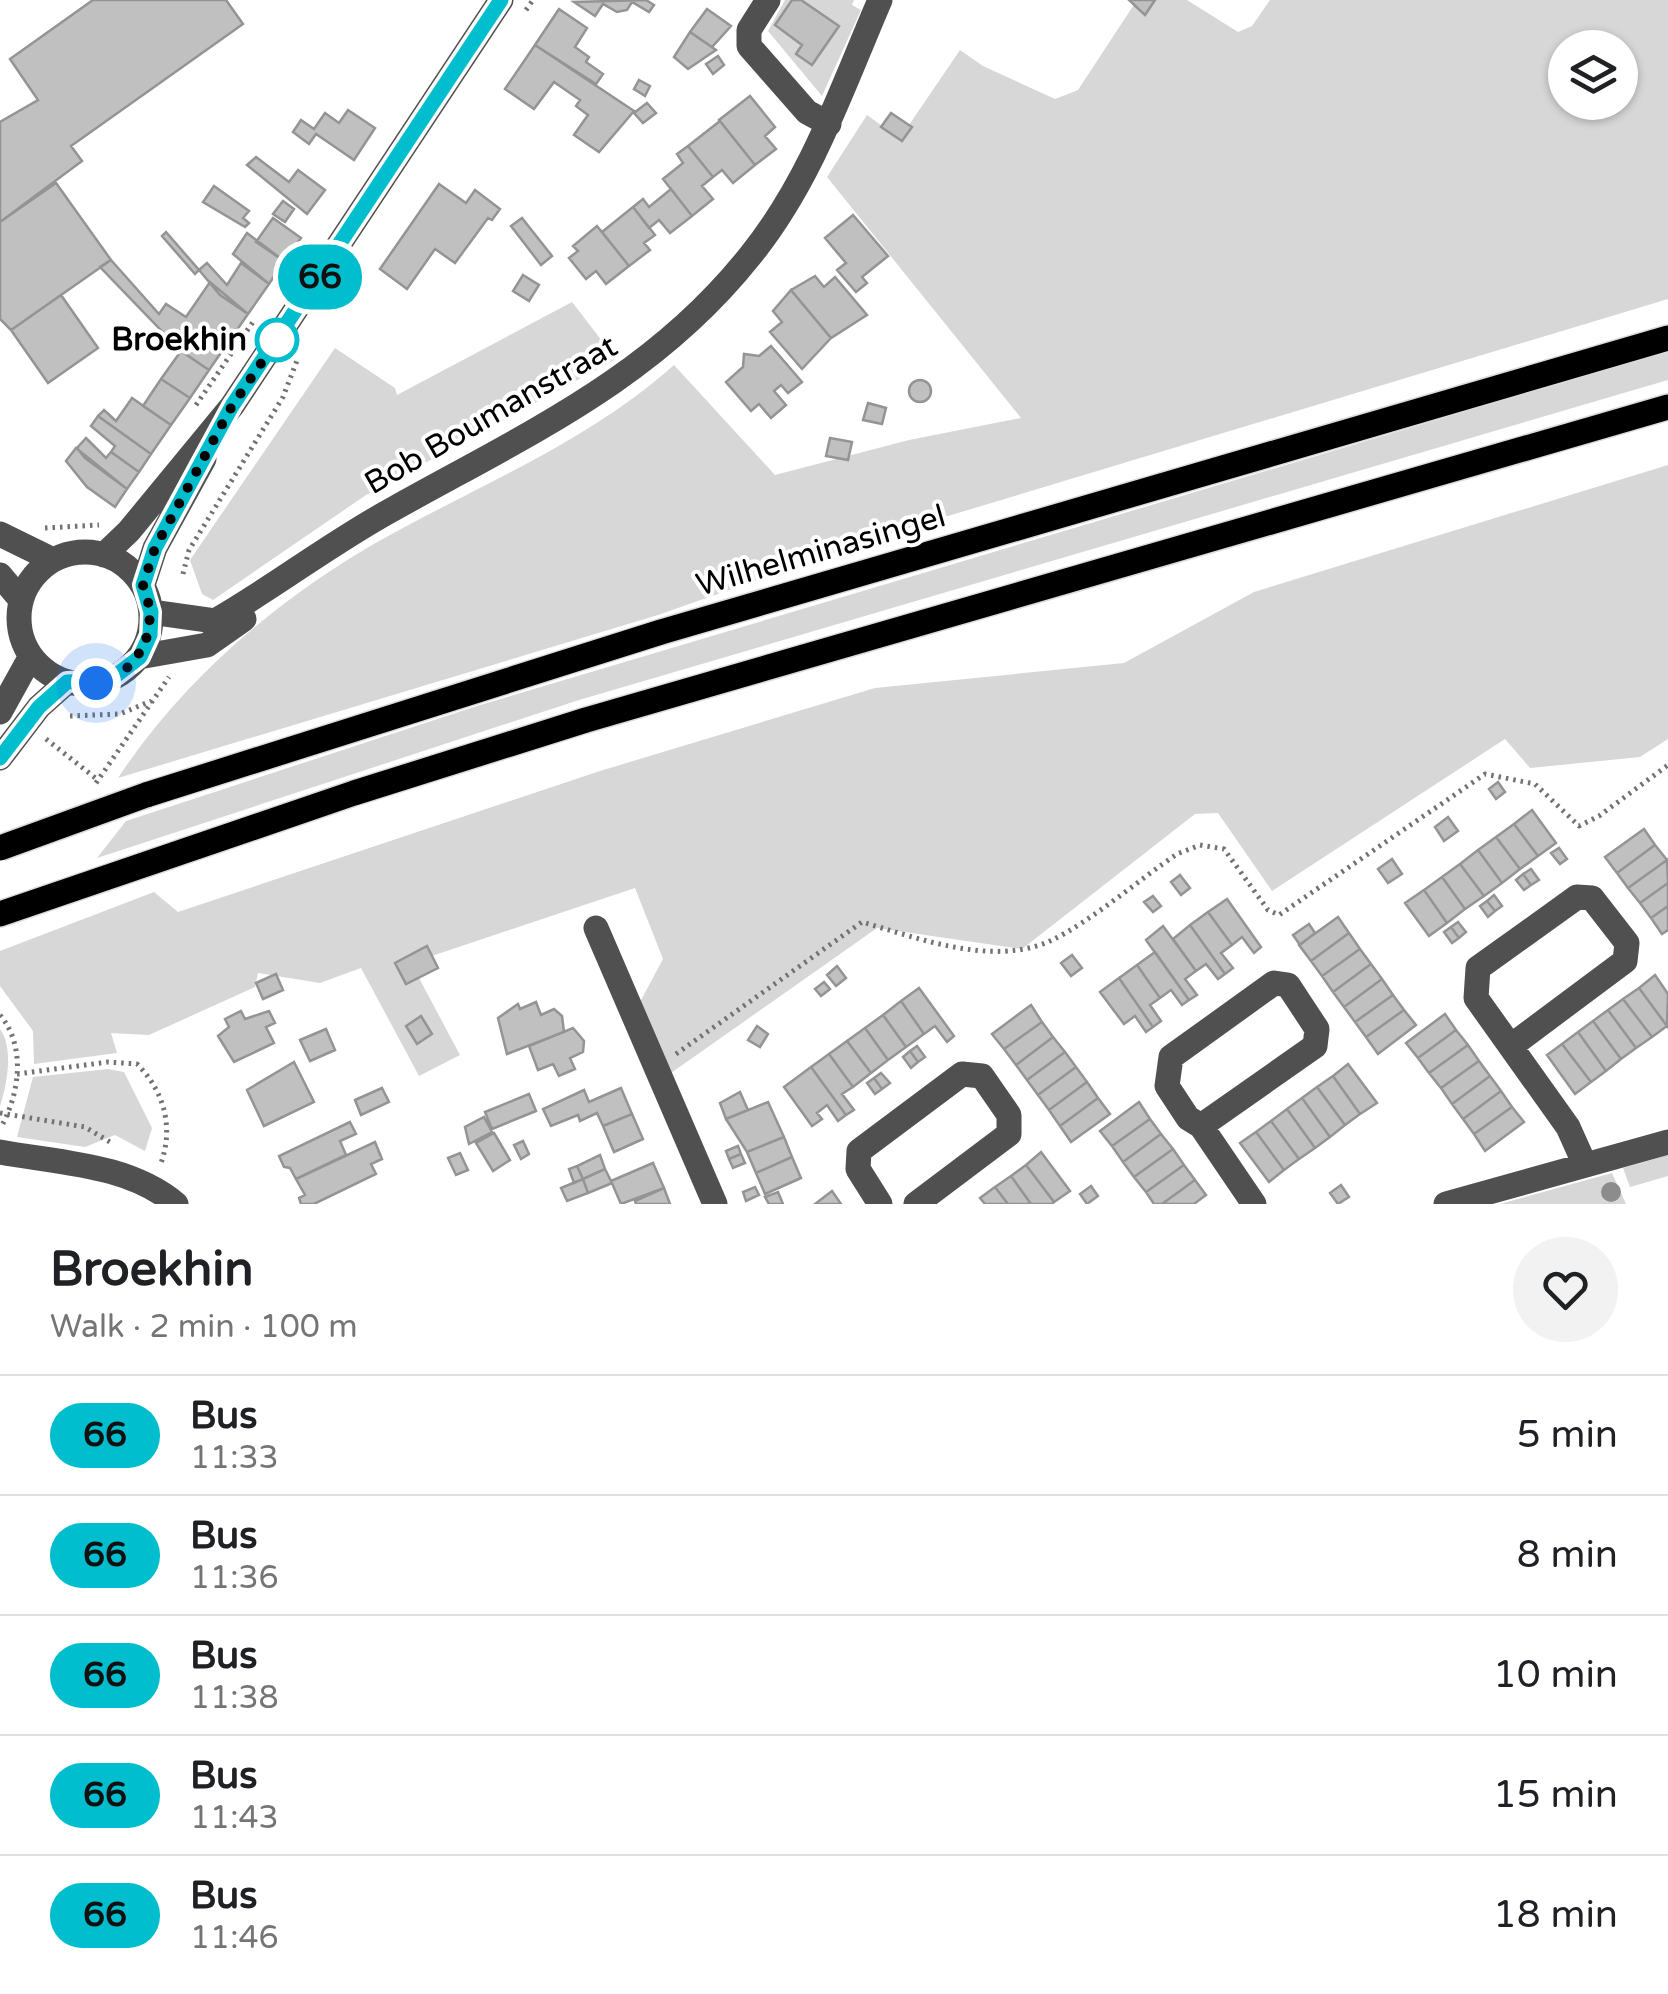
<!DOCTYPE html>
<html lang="en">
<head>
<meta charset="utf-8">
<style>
	:root { --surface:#fff; --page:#f2f2f2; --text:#202124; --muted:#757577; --line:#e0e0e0 }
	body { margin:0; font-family:"Varela Round",sans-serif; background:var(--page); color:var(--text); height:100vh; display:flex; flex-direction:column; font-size:38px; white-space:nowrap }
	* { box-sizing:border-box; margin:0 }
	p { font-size:32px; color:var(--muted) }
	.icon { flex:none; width:55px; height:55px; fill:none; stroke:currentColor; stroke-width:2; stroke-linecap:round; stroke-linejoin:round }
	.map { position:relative; height:1204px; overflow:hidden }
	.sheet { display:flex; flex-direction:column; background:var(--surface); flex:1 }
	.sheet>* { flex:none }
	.badge { padding:0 20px; border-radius:32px; font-size:35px; line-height:65px }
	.controls { position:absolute; left:1548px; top:30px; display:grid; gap:20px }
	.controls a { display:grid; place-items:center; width:90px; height:90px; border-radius:50%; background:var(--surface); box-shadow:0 2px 8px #0004; font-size:50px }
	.you { position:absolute; width:50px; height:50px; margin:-25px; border:8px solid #fff; border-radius:50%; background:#1a73e8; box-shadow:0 0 0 15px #1a73e833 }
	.map>.badge { position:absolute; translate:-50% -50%; box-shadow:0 0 0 5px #fff }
	.round { display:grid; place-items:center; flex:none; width:105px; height:105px; border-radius:52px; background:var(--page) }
	.head { display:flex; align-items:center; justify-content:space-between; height:170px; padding:0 50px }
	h1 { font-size:48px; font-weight:700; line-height:75px }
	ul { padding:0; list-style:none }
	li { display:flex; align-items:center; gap:30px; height:120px; padding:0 50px; border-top:2px solid var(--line) }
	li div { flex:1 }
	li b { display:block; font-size:38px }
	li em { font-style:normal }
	li .badge { min-width:110px; font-weight:700; text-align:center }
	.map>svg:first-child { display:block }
	.green { fill:#d7d7d7; fill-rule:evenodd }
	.building { fill:#c0c0c0; stroke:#949494; stroke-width:2.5 }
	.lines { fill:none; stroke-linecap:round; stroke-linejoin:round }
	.major-casing { stroke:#dbdbdb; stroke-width:28 }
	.path { stroke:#727272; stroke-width:5; stroke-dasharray:2.5 5; stroke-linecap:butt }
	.minor { stroke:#505050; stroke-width:25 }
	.major { stroke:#000; stroke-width:25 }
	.major-bridge-casing { stroke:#dbdbdb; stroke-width:28; stroke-linecap:butt }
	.major-bridge { stroke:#000; stroke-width:25 }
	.tree { fill:#8c8c8c }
	.line-casing { stroke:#fff; stroke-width:22 }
	.line { stroke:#00becd; stroke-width:15 }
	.walk { stroke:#000; stroke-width:10; stroke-dasharray:0 18 }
	.stop-dot { fill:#fff; stroke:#00becd; stroke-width:5 }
	.labels { text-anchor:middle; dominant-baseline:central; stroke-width:8; stroke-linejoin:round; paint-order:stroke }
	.stop-label { font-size:32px; font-weight:bold; fill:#000; stroke:#fff; text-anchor:end }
	.street-label { font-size:32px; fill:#000; stroke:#fff }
</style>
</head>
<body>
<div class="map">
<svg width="1668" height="1204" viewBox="0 0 1668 1204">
	<rect width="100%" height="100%" fill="#fff"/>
	<!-- green -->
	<path class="green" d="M785 0H854L852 5 861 10 822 96 768 31Z
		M1137 0H1187L1238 32 1252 26 1270 0H1668V299L885 535 658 615 118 778C183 680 278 598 381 540 481 484 588 442 674 365L775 475 909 440 1021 418 827 177 867 115 896 136 909 125 960 50 983 66 1055 99 1078 90ZM1565 48H1620V102H1565Z
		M572 302 616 359 366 495 213 600 202 594 190 560 335 348 395 388 397 395Z
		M1668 351V380L579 700 97 858 126 821 477 706Z
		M1668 465V739L1640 757 1530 768 1505 739 1272 891 1218 813 1195 814 1022 949 877 928 671 1073 640 1002 663 959 635 888 411 963 460 1055 419 1076 361 968 320 983 258 973 255 987 149 1035 111 1033 117 1053 34 1064 33 1031 0 986V951L154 892 178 912 600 771 875 688 1124 663 1254 592Z
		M0 1029C14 1048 7 1085 0 1106Z
		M108 1069 124 1072 152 1128 145 1151 115 1135 85 1147 17 1137 33 1077Z
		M1668 1155V1176L1630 1187 1623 1168Z
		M1612 1173 1626 1204H1500Z"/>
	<!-- building -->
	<path class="building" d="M93 0H226L243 24 71 146 82 161 0 222V122L38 100 10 59Z
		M646 0 654 5 649 12 632 2 627 10 617 12 603 4 595 16 574 2Z
		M792 0H801L839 26 812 65 796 54 802 45 775 25Z
		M1129 0H1155L1145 15Z
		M559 9 587 28 575 47 589 57 586 62 603 74 596 84 535 45Z
		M707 9 731 26 712 47 690 32Z
		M690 32 716 50 688 69 674 57Z
		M535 45 634 111 599 152 574 135 588 115 576 106 580 100 554 82 534 109 505 89Z
		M718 56 724 65 713 74 706 64Z
		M639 80 650 86 645 96 634 89Z
		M750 96 775 127 765 136 776 149 755 165 719 120Z
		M647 103 656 113 643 123 634 113Z
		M348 110 375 128 354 160 316 134 309 144 293 132 301 120 314 129 325 113 339 123Z
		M891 113 912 127 902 141 881 127Z
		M720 121 755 165 733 183 722 170 713 177 688 146Z
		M688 146 713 177 702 186 713 199 692 216 663 179 683 163 677 154Z
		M256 157 289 182 298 170 325 190 307 214 247 165Z
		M56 183 111 260 11 330 0 319V222Z
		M439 184 466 203 475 190 500 209 492 220 488 218 455 263 435 249 407 289 380 269Z
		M214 186 249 211 243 218 249 223 245 227 203 202Z
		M671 189 692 216 670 233 659 220 649 228 633 207 643 199 649 207Z
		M283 201 294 209 285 222 273 214Z
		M633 207 655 235 644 243 650 250 629 266 602 232Z
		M853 215 888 256 862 277 867 283 856 292 837 270 846 263 825 238Z
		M273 218 301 238 284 261 256 242Z
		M522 218 552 256 541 265 511 226Z
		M597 226 629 266 606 284 596 271 586 279 569 258 578 251 573 246Z
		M166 232 199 270 195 274 162 236Z
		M247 233 284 261 269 284 233 254Z
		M111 260 159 314 166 304 186 317 210 282 248 314 209 370 181 351 100 267Z
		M207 263 227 285 241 263 269 284 248 314 220 295 199 270Z
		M523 275 539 285 529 301 513 291Z
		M815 276 824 287 835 277 867 315 831 338 791 290Z
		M791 290 831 338 802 369 770 332 782 322 773 311Z
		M61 295 98 348 48 383 11 330Z
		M771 346 802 382 788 393 781 385 774 391 786 405 771 418 759 404 751 411 726 382 743 367 744 354 759 356Z
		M181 351 209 370 190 398 161 379Z
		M161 379 190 398 171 425 143 406Z
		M909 391a11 11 0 1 1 22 0a11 11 0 1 1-22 0Z
		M132 398 171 425 151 454 98 416 104 410 116 421Z
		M868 403 886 408 882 424 863 420Z
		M98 416 151 454 139 472 111 452 115 446 91 426Z
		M86 438 106 458 111 452 139 472 127 489 85 458 77 448Z
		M830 438 852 442 848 460 826 456Z
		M76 448 127 489 115 507 87 487 66 461Z
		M1498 782 1505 792 1496 799 1489 789Z
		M1532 810 1556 843 1538 856 1514 824Z
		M1448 817 1458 831 1444 841 1435 827Z
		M1514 824 1538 856 1520 869 1496 837Z
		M1644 829 1655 845 1617 873 1605 857Z
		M1496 837 1520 869 1502 883 1478 850Z
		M1655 845 1667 860 1628 888 1617 873Z
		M1559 848 1567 859 1560 864 1551 853Z
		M1478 850 1502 883 1484 896 1460 864Z
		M1392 859 1402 874 1388 883 1378 869Z
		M1667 860 1668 883 1640 903 1628 888Z
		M1460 864 1484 896 1465 909 1442 877Z
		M1531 869 1539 880 1531 885 1523 874Z
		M1523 874 1531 885 1524 890 1516 880Z
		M1180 875 1190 888 1181 895 1171 882Z
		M1442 877 1465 909 1447 923 1424 890Z
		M1668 883V906L1651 918 1640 903Z
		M1424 890 1447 923 1429 936 1405 903Z
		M1494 895 1502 906 1495 911 1487 901Z
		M1153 896 1161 906 1153 912 1144 902Z
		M1227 899 1261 947 1254 953 1242 937 1232 945 1208 912Z
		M1487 901 1495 911 1488 917 1480 906Z
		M1668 906V930L1662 934 1651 918Z
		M1208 912 1232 945 1221 953 1233 968 1225 974 1190 925Z
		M1338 917 1349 933 1311 961 1299 945Z
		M1458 922 1466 932 1459 938 1451 927Z
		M1309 924 1315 933 1300 945 1293 935Z
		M1190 925 1225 974 1218 979 1206 964 1196 971 1173 939Z
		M1163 926 1196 971 1185 979 1197 995 1189 1000 1146 940Z
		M1451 927 1459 938 1452 943 1444 932Z
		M1349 933 1360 949 1322 976 1311 961Z
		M427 946 438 968 406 984 395 963Z
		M1360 949 1371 964 1333 992 1322 976Z
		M1155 952 1189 1000 1182 1005 1171 990 1160 998 1137 965Z
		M1072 955 1082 968 1071 976 1061 963Z
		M1371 964 1382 979 1344 1007 1333 992Z
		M1137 965 1160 998 1150 1005 1161 1021 1153 1027 1119 978Z
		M837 966 846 978 836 986 827 975Z
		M276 974 283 990 263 999 256 983Z
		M1655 975 1668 994 1667 1026 1639 988Z
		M1119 978 1153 1027 1146 1032 1135 1016 1124 1024 1100 992Z
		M1382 979 1393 995 1355 1022 1344 1007Z
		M824 982 830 989 821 996 815 989Z
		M919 988 954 1036 947 1042 935 1026 924 1034 901 1001Z
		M1639 988 1667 1026 1652 1037 1623 999Z
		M1393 995 1404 1010 1366 1037 1355 1022Z
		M1623 999 1652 1037 1636 1048 1608 1010Z
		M901 1001 924 1034 906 1047 883 1015Z
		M536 1002 541 1015 554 1009 562 1016 564 1032 507 1054 498 1018 518 1004 520 1009Z
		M1031 1005 1042 1022 1004 1049 992 1034Z
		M1404 1010 1416 1025 1378 1054 1366 1037Z
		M1608 1010 1636 1048 1621 1059 1593 1021Z
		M241 1011 245 1019 269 1011 275 1023 266 1027 274 1043 234 1062 218 1036 229 1027 225 1019Z
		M1445 1014 1456 1030 1418 1058 1406 1043Z
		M883 1015 906 1047 888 1060 865 1028Z
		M421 1016 432 1034 417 1044 406 1026Z
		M1593 1021 1621 1059 1606 1071 1578 1032Z
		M1042 1022 1053 1037 1016 1065 1004 1049Z
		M757 1026 768 1034 760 1047 748 1040Z
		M573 1028 584 1041 583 1052 570 1058 575 1069 559 1076 553 1064 538 1070 529 1046Z
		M865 1028 888 1060 871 1073 847 1041Z
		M326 1029 335 1050 310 1061 300 1040Z
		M1456 1030 1468 1045 1429 1073 1418 1058Z
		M1578 1032 1606 1071 1591 1082 1562 1044Z
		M1053 1037 1065 1052 1027 1080 1016 1065Z
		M847 1041 871 1073 853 1087 829 1054Z
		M1562 1044 1591 1082 1575 1094 1547 1055Z
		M1468 1045 1479 1061 1441 1088 1429 1073Z
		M917 1046 925 1057 918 1062 910 1051Z
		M910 1051 918 1062 911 1068 903 1057Z
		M1065 1052 1076 1067 1038 1095 1027 1080Z
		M829 1054 853 1087 842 1094 854 1110 846 1115 811 1067Z
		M1479 1061 1490 1076 1452 1104 1441 1088Z
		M294 1062 314 1102 264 1126 247 1090Z
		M1348 1064 1377 1103 1360 1114 1333 1076Z
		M811 1067 846 1115 838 1121 827 1105 817 1113 822 1119 812 1126 784 1087Z
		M1076 1067 1087 1082 1049 1110 1038 1095Z
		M881 1073 890 1083 882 1089 874 1078Z
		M1333 1076 1360 1114 1345 1125 1317 1087Z
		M1490 1076 1501 1091 1463 1119 1452 1104Z
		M874 1078 882 1089 875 1094 867 1083Z
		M1087 1082 1098 1098 1060 1126 1049 1110Z
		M1317 1087 1345 1125 1330 1137 1302 1098Z
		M382 1088 389 1102 361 1115 355 1100Z
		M621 1088 632 1114 603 1126 597 1113 580 1121 578 1115 551 1126 543 1109 584 1090 589 1102Z
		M1501 1091 1512 1107 1474 1134 1463 1119Z
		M740 1092 748 1110 726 1119 720 1103Z
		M529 1094 536 1111 492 1129 485 1112Z
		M1098 1098 1110 1114 1071 1142 1060 1126Z
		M1302 1098 1330 1137 1315 1148 1287 1109Z
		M768 1102 784 1137 747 1152 726 1119Z
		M1139 1102 1150 1119 1112 1146 1100 1131Z
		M1512 1107 1524 1122 1485 1151 1474 1134Z
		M1287 1109 1315 1148 1299 1159 1271 1121Z
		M632 1114 643 1139 614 1152 603 1126Z
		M484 1117 492 1132 469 1144 465 1127Z
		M1150 1119 1161 1134 1123 1162 1112 1146Z
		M1271 1121 1299 1159 1284 1170 1256 1132Z
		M350 1122 356 1134 340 1141 346 1155 296 1179 290 1168 284 1167 279 1156Z
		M1256 1132 1284 1170 1269 1182 1240 1143Z
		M494 1133 510 1160 493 1171 476 1143Z
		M1161 1134 1173 1149 1134 1177 1123 1162Z
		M784 1137 792 1157 756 1173 747 1152Z
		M523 1141 529 1154 521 1159 514 1145Z
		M375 1142 382 1159 371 1164 376 1174 314 1204H301L299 1198 305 1195 296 1179Z
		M738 1146 741 1154 729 1159 726 1151Z
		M1173 1149 1184 1165 1146 1192 1134 1177Z
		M1041 1152 1070 1191 1054 1202 1026 1165Z
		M460 1153 468 1170 456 1175 448 1158Z
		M741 1154 745 1163 733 1168 729 1159Z
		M600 1155 605 1169 583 1179 577 1166Z
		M792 1157 801 1178 765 1194 756 1173Z
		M653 1163 664 1188 621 1204 611 1181Z
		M1026 1165 1054 1202 1052 1204H1031L1011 1176Z
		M1184 1165 1195 1180 1162 1204H1154L1146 1192Z
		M577 1166 583 1179 574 1183 569 1169Z
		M605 1169 612 1183 588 1193 583 1179Z
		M1011 1176 1031 1204H1008L995 1187Z
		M583 1179 588 1193 567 1201 561 1188Z
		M1195 1180 1206 1195 1194 1204H1162Z
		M1341 1185 1349 1197 1338 1204 1330 1193Z
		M1091 1186 1098 1196 1087 1204 1080 1194Z
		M755 1187 759 1195 746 1201 743 1192Z
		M995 1187 1008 1204H985L980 1198Z
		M664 1188 670 1204H636L635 1201Z
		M832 1191 841 1204H815Z
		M778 1192 783 1204H769L765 1197Z"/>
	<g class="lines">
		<defs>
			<path id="major" d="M146 795 661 632 1668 338
				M0 914 354 793 586 720 1668 407"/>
		</defs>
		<!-- major casing -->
		<use href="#major" class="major-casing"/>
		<!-- path -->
		<path class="path" d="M526 10 533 0
			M196 405 255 319
			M45 528 99 525
			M183 574 189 550 283 397 298 358
			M70 716 120 714 151 701
			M46 739 98 780
			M96 783 169 677
			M0 1015C26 1046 20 1093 1 1127
			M676 1054 862 922C918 938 992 967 1050 941 1089 923 1140 879 1177 854L1200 845 1224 849 1268 910 1279 915 1485 774 1535 784 1579 826 1599 816 1668 765
			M17 1074 108 1062 137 1064C164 1091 174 1127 161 1163
			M0 1113 85 1127 110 1142"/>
		<!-- minor -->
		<path class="minor" d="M768 0 749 30V46L807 112 829 124
			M0 534 53 560
			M19 618a66 66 0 1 1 132 0a66 66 0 1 1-132 0Z
			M104 555 129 531 232 406 501 0
			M0 575 21 600
			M143 585 155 548 204 459
			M151 612 215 621C276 586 332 542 395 508 527 434 653 378 750 256 811 181 842 88 880 0
			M139 657 207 645 244 619
			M0 712 31 656
			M0 758 39 707 67 682
			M596 928 715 1204
			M1511 1046 1625 961 1627 943 1592 898 1577 897 1478 968 1476 998 1568 1127 1585 1165
			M1201 1126 1315 1046 1317 1029 1288 985 1274 983 1171 1057 1167 1086 1188 1118 1201 1126 1254 1204
			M0 1152C60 1163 128 1164 176 1204
			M880 1204 858 1169 859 1151 962 1074 982 1076 1009 1115V1134L916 1204
			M1446 1204 1668 1142"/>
		<!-- major -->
		<use href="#major" class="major"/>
		<defs>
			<path id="major-bridge" d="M0 848 146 795"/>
		</defs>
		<!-- major-bridge casing -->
		<use href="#major-bridge" class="major-bridge-casing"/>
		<!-- major-bridge -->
		<use href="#major-bridge" class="major-bridge"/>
	</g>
	<!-- trees -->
	<circle class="tree" cx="1611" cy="1192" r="10"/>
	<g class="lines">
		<defs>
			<path id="line" d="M0 758 39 707 67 682 110 680 140 657 150 635 151 612 143 585 155 548 232 406 501 0"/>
		</defs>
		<!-- line casing -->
		<use href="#line" class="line-casing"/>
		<!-- line -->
		<use href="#line" class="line"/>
		<!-- walk -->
		<path class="walk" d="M96 683 122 674 145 646 151 612 143 585 155 548 232 406 277 340"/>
	</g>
	<!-- markers -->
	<circle class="stop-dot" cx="277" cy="340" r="20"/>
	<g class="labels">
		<!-- stop labels -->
		<g class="stop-label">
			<text x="247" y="340">Broekhin</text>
		</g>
		<!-- street labels -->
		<g class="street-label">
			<text transform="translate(491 415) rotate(-30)">Bob Boumanstraat</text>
			<text transform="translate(821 551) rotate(-16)">Wilhelminasingel</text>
		</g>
	</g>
</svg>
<div class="controls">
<a><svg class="icon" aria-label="layers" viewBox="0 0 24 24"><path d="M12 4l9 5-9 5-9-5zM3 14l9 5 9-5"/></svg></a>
</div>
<div class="you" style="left:96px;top:683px"></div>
<b class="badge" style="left:320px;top:277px;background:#00becd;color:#111">66</b>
</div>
<section class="sheet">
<div class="head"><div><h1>Broekhin</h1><p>Walk · 2 min · 100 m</p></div><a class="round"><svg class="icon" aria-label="heart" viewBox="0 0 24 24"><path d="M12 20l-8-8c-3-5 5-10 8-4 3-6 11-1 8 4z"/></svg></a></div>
<ul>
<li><span class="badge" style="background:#00becd;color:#111">66</span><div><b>Bus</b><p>11:33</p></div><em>5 min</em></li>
<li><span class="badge" style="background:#00becd;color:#111">66</span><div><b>Bus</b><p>11:36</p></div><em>8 min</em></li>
<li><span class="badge" style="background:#00becd;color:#111">66</span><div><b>Bus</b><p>11:38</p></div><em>10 min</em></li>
<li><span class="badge" style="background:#00becd;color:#111">66</span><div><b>Bus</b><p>11:43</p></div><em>15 min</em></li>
<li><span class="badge" style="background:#00becd;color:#111">66</span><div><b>Bus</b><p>11:46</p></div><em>18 min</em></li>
</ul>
</section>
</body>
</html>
